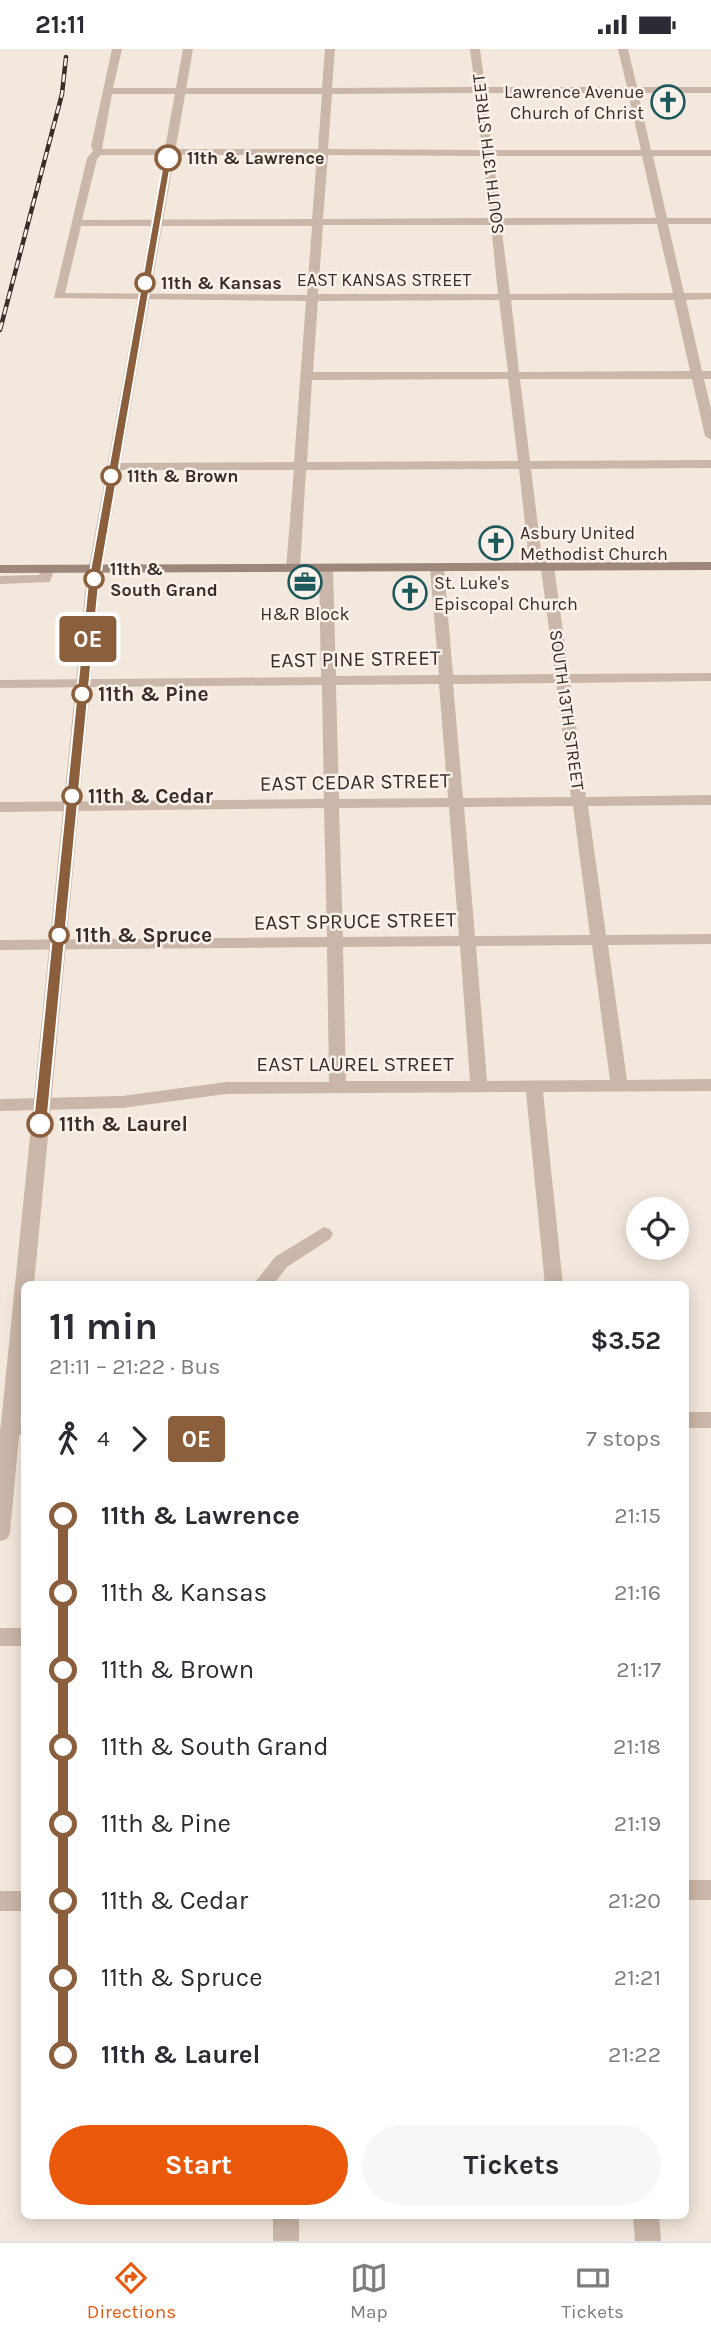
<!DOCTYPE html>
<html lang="en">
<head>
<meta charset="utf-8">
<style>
	:root { --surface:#fff; --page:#f7f7f7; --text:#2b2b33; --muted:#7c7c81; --line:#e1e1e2; --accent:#ea580c }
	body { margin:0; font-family:Karla,sans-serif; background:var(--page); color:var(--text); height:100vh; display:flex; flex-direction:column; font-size:26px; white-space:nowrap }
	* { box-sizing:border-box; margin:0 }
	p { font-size:23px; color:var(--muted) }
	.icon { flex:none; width:38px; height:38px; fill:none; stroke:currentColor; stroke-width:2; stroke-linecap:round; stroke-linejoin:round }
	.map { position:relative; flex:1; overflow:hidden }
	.details { position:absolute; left:21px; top:1232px; width:668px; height:938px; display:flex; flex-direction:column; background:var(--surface); border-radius:10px; box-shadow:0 4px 18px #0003 }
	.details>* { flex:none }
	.badge { padding:0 14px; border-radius:5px; font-size:24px; line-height:46px }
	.fabs { position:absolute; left:626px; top:1148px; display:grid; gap:14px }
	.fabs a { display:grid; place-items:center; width:63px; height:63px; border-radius:50%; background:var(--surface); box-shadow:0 4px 18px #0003; font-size:35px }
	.map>.badge { position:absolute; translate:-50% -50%; box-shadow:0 0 0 4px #fff }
	.legs { display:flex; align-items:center; gap:10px; height:77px; padding:0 28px; font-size:23px }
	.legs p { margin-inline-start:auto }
	.head { display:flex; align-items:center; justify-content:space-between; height:119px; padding:0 28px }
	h1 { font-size:38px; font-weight:700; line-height:52px }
	.action { display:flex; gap:14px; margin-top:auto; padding:14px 28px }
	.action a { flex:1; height:80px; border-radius:42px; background:var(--accent); color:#fff; font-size:28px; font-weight:700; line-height:80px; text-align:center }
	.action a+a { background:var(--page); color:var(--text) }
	ul { padding:0 28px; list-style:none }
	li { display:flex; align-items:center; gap:24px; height:77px; font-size:26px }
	li i { display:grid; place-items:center; width:10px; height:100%; margin:0 9px; background:currentColor }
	li i::after { content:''; width:18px; height:18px; margin:-9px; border:5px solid; border-radius:50%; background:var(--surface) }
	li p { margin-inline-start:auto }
	li:first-child i { background:linear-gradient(#0000 50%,currentColor 0) }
	li:last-child i { background:linear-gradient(currentColor 50%,#0000 0) }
	.status { display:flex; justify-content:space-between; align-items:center; height:49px; padding:0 35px; background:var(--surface); direction:ltr }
	.status svg { height:19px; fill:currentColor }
	.tab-bar { display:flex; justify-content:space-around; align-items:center; height:98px; border-top:2px solid var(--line); background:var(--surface); font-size:19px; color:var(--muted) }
	.tab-bar a { display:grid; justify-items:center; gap:4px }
	.tab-bar .active { color:var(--accent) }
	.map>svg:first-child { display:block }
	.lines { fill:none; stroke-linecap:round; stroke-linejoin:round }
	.minor { fill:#cbb7a9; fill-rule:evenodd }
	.tertiary { fill:#cbb7a9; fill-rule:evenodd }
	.secondary { fill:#9f867a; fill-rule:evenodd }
	.rail-casing { stroke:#382d29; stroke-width:4.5 }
	.rail { stroke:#faf2ea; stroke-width:2.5; stroke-dasharray:8; stroke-linecap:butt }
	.line-1 { fill:#8b5e3c; stroke:#fff; stroke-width:2 }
	.stop-1-dot { fill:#fff; stroke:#8b5e3c; stroke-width:3.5 }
	.labels { text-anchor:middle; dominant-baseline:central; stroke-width:5; stroke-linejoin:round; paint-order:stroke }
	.far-poi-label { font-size:18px; fill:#382d29; stroke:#faf2ea; text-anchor:start }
	.far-street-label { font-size:18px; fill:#382d29; stroke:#faf2ea }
	.far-stop-label { font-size:18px; font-weight:bold; fill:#382d29; stroke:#faf2ea; text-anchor:start }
	.street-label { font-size:21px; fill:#382d29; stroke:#faf2ea }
	.stop-label { font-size:21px; font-weight:bold; fill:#382d29; stroke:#faf2ea; text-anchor:start }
</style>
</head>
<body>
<div class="status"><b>21:11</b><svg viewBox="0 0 49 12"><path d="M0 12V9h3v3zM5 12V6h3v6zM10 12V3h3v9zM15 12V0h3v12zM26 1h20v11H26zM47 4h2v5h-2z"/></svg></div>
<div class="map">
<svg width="711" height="2192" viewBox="0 0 711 2192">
	<rect width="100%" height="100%" fill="#f3e8dd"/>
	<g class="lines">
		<!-- minor -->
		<path class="minor" d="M112 0H122L113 39H322L325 0H335L332 39 475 38 470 0H480L485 38H627L618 0H628L637 38H711V44H638L651 101H711V107H653L667 169H711V175H668L684 244H711V250L686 251 702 322H711V330H704L711 360V391L705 387 692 330H520L530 412 711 411V419L531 420 542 510 554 518 569 625 711 624V632L570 634 586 748 711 746V756L588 757 606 886 711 885V895L608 896 627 1031 711 1030V1042L543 1043 563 1236H545L526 1043 226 1045 122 1059 0 1062V1050L122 1047 226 1033H329L327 898 0 901V891L327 888 324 759 0 763V753L324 750 322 636 0 639V631L321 628 319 520 326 516 333 520 336 627 439 626 430 520 437 516 444 520 453 626 555 625 541 520 529 512 519 420 306 421 300 520 293 524 286 520 294 421H109V415L113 414 294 413 306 252 54 249 87 109 93 102 91 97ZM475 44 482 101 328 100 332 45ZM485 44H628L641 101H492ZM112 45H322L318 100H102ZM101 106H317L312 170 82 171 97 110ZM328 106 483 107 490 169 323 170ZM493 107H642L656 169H501ZM657 175 673 244 510 245 501 176ZM323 176H491L498 245H318ZM81 177H312L307 246 65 244ZM499 251 508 323H313L318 252ZM511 251H674L690 322 519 323ZM508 330 518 412 307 413 312 331ZM556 634 571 748 463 749 453 635ZM439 635 448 749 339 750 336 636ZM573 757 590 886 475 887 464 758ZM449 758 459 887 343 888 339 759ZM592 896 610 1031 487 1032 476 897ZM460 897 470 1032H346L343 898Z
			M47 517 54 521 50 533 0 535V527L39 526 42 518Z
			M324 1178 330 1180 333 1185 330 1190 287 1218 273 1236H253L275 1208Z
			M686 1363H711V1379H686Z
			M10 1371 24 1372V1386L3 1384 0 1379 3 1374Z
			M0 1579H24V1597H0Z
			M273 2166H299V2192H273Z
			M633 2166H659L661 2192H635Z"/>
		<!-- tertiary -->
		<path class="tertiary" d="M183 0H193L100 534 34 1236H24V1332L10 1484 7 1490 0 1492V1384L86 534Z
			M686 1831H711V1851H686Z
			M0 1842H24V1862H0Z"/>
		<!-- secondary -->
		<path class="secondary" d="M711 513V521L0 524V516Z"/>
		<defs>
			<path id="rail" d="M0 281 62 45 66 8"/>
		</defs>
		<!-- rail casing -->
		<use href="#rail" class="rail-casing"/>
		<!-- rail -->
		<use href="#rail" class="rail"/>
	</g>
	<!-- line-1 -->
	<path class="line-1" d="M168 106 172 109 99 534 47 1075 40 1080 33 1075 88 534 164 109Z"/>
	<!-- icons -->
	<defs>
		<symbol id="church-ring" viewBox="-11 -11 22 22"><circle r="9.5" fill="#faf2ea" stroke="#1d595b" stroke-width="1.5"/><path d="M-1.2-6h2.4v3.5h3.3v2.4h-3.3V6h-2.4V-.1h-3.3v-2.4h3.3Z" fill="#1d595b"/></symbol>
		<symbol id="office-ring" viewBox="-11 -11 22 22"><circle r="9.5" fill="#faf2ea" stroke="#1d595b" stroke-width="1.5"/><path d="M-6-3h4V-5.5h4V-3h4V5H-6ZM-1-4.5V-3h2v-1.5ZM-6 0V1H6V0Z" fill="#1d595b"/></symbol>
	</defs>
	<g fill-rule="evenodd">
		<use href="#church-ring" x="649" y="34" width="38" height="38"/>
		<use href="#church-ring" x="477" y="475" width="38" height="38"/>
		<use href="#office-ring" x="286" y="514" width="38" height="38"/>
		<use href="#church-ring" x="391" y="525" width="38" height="38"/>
	</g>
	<!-- markers -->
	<g class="stop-1-dot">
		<circle cx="168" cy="109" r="12"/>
		<circle cx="145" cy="234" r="9"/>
		<circle cx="111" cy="427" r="9"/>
		<circle cx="94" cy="530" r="9"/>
		<circle cx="82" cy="645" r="9"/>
		<circle cx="72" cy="747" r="9"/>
		<circle cx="59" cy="886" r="9"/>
		<circle cx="40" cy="1075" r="12"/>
	</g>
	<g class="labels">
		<!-- far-poi labels -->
		<g class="far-poi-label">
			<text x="644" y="43" text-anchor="end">Lawrence Avenue<tspan x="644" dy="21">Church of Christ</tspan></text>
			<text x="520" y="484">Asbury United<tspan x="520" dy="21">Methodist Church</tspan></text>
			<text x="434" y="534">St. Luke's<tspan x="434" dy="21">Episcopal Church</tspan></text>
			<text x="305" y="565" text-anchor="middle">H&amp;R Block</text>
		</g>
		<!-- far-street labels -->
		<g class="far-street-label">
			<text transform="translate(488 105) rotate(-97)">SOUTH 13TH STREET</text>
			<text x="384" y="231">EAST KANSAS STREET</text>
			<text transform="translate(567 661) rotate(82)">SOUTH 13TH STREET</text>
		</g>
		<!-- far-stop labels -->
		<g class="far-stop-label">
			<text x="187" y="109">11th &amp; Lawrence</text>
			<text x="161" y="234">11th &amp; Kansas</text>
			<text x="127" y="427">11th &amp; Brown</text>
			<text x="110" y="520">11th &amp;<tspan x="110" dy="21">South Grand</tspan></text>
		</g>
		<!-- street labels -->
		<g class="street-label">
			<text transform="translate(355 610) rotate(-1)">EAST PINE STREET</text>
			<text transform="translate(355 733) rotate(-1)">EAST CEDAR STREET</text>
			<text transform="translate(355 872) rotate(-1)">EAST SPRUCE STREET</text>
			<text x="355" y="1015">EAST LAUREL STREET</text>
		</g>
		<!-- stop labels -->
		<g class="stop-label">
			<text x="98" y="645">11th &amp; Pine</text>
			<text x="88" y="747">11th &amp; Cedar</text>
			<text x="75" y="886">11th &amp; Spruce</text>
			<text x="59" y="1075">11th &amp; Laurel</text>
		</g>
	</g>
</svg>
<div class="fabs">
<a><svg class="icon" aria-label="locate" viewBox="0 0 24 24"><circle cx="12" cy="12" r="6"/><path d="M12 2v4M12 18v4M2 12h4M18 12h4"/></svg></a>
</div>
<b class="badge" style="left:88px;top:590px;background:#8b5e3c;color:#fff">0E</b>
<section class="details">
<div class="head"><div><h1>11 min</h1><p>21:11 – 21:22 · Bus</p></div><b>$3.52</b></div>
<div class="legs"><svg class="icon" aria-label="walk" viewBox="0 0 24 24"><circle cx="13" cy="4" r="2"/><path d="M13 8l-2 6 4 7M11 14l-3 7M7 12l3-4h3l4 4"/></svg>4<svg class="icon" aria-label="forward" viewBox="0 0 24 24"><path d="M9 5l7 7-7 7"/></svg><b class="badge" style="background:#8b5e3c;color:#fff">0E</b><p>7 stops</p></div>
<ul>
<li><i style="color:#8b5e3c"></i><b>11th &amp; Lawrence</b><p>21:15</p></li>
<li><i style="color:#8b5e3c"></i><span>11th &amp; Kansas</span><p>21:16</p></li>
<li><i style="color:#8b5e3c"></i><span>11th &amp; Brown</span><p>21:17</p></li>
<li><i style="color:#8b5e3c"></i><span>11th &amp; South Grand</span><p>21:18</p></li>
<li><i style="color:#8b5e3c"></i><span>11th &amp; Pine</span><p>21:19</p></li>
<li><i style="color:#8b5e3c"></i><span>11th &amp; Cedar</span><p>21:20</p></li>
<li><i style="color:#8b5e3c"></i><span>11th &amp; Spruce</span><p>21:21</p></li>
<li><i style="color:#8b5e3c"></i><b>11th &amp; Laurel</b><p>21:22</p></li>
</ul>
<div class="action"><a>Start</a><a>Tickets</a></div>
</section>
</div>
<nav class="tab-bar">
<a class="active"><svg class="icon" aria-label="directions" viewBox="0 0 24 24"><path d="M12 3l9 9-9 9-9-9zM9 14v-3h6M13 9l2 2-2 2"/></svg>Directions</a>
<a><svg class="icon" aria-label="map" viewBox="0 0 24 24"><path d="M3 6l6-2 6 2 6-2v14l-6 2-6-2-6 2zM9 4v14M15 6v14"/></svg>Map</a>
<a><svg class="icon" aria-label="tickets" viewBox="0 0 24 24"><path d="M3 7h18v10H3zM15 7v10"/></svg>Tickets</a>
</nav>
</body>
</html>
